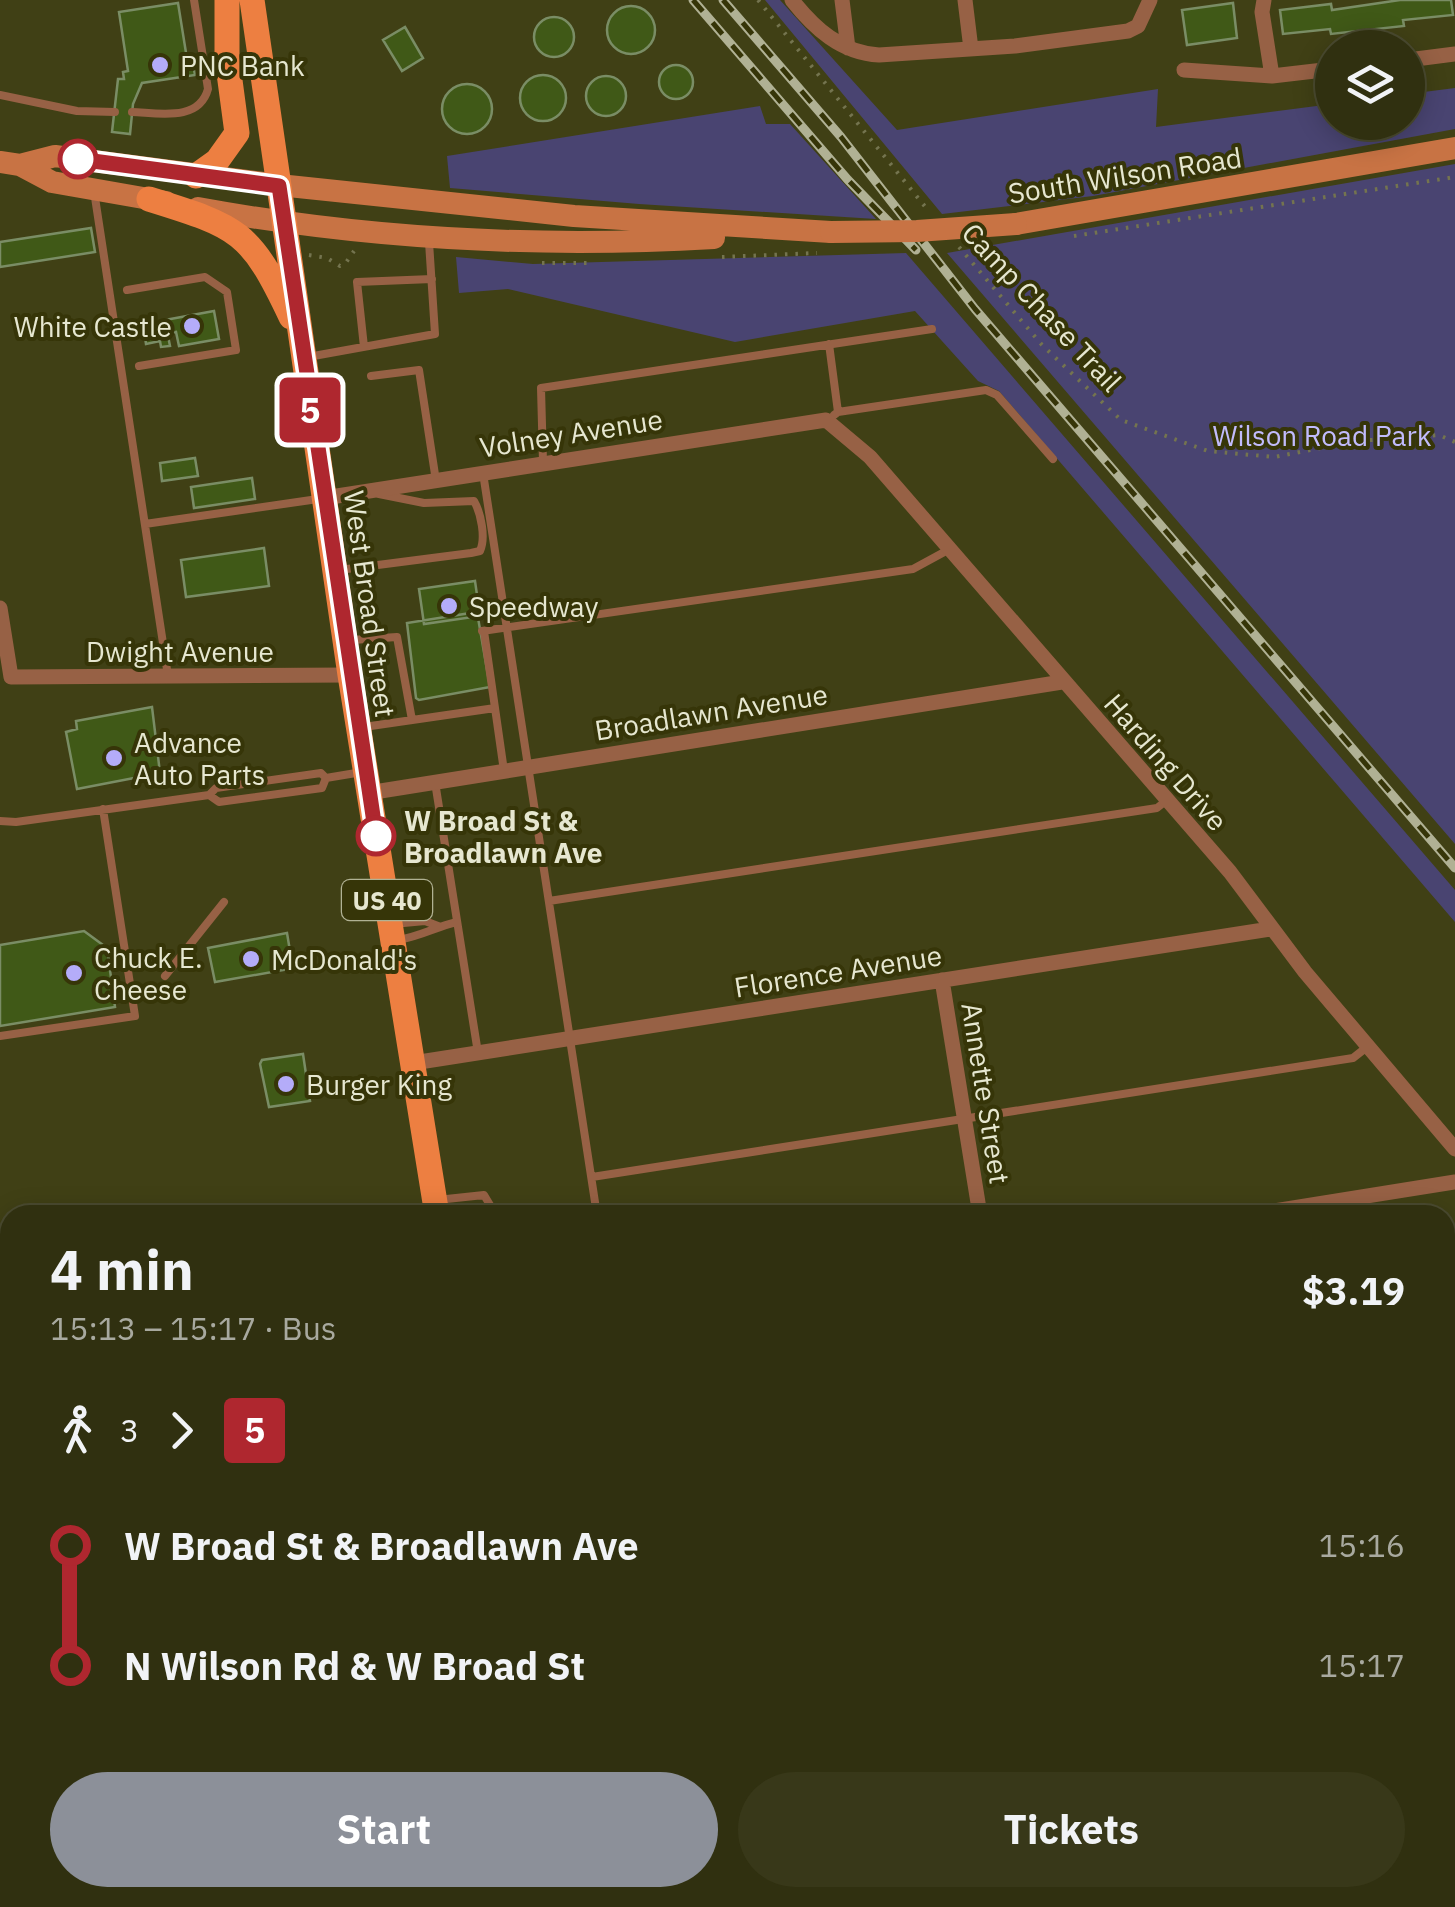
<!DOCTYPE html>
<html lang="en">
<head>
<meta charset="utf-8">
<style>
	:root { --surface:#303010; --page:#383819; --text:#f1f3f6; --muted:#a8a99f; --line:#4b4b30; --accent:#8c9099 }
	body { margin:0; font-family:"IBM Plex Sans",sans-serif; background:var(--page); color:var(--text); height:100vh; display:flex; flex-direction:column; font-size:38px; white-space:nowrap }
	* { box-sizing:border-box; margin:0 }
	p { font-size:32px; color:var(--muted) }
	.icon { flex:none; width:55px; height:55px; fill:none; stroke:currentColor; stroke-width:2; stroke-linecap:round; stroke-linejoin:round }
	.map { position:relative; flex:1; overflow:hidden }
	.panel { position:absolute; left:0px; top:1205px; width:1455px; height:702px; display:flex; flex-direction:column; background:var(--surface); border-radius:30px 30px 0 0; box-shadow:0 5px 25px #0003,0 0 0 2px var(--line) }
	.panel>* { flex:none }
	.badge { padding:0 20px; border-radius:8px; font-size:35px; line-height:65px }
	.tools { position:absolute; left:1315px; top:30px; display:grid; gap:20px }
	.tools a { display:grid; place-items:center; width:110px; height:110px; border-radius:50%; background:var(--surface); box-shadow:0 5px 25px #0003,0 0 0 2px var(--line); font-size:50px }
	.map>.badge { position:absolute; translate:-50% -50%; box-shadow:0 0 0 5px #fff }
	.legs { display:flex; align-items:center; gap:15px; height:110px; padding:0 50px; font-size:32px }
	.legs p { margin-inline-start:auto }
	.headline { display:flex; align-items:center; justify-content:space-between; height:170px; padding:0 50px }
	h1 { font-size:55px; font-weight:700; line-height:75px }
	.cta { display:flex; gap:20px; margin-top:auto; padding:20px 50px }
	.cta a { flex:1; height:115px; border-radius:60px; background:var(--accent); color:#fff; font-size:40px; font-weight:700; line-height:115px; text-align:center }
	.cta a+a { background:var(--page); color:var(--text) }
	ul { padding:0 50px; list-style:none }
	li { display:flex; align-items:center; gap:35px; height:120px; font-size:38px }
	li i { display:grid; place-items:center; width:15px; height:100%; margin:0 12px; background:currentColor }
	li i::after { content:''; width:25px; height:25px; margin:-12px; border:8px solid; border-radius:50%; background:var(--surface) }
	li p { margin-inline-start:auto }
	li:first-child i { background:linear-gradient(#0000 50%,currentColor 0) }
	li:last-child i { background:linear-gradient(currentColor 50%,#0000 0) }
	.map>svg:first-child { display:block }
	.green { fill:#494471 }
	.building { fill:#405917; stroke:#7a8d65; stroke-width:2.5 }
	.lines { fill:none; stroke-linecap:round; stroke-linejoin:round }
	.path { stroke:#74744f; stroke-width:4; stroke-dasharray:2.5 8; stroke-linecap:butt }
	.service { stroke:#976145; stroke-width:8 }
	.minor { stroke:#976145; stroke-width:15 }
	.secondary { stroke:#c87344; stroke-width:22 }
	.primary { stroke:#ed7f41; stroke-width:25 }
	.rail-casing { stroke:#b0b194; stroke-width:9 }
	.rail { stroke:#363508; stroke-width:5; stroke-dasharray:15; stroke-linecap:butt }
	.secondary-bridge { stroke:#c87344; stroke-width:22 }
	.line-1-casing { stroke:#fff; stroke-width:22 }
	.line-1 { stroke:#af272f; stroke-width:15 }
	.poi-dot { fill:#b4acf9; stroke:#363508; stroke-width:4 }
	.stop-1-dot { fill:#fff; stroke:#af272f; stroke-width:5 }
	.labels { text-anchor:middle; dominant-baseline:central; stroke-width:8; stroke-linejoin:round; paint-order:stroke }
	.shield { fill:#363508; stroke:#b1b294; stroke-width:2.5 }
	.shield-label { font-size:25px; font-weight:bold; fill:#e6e7d0 }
	.poi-label { font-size:28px; fill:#e6e7d0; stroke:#363508; text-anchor:start }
	.street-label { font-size:28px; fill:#e6e7d0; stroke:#363508 }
	.park-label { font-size:28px; fill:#c1bbfc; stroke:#363508 }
	.stop-label { font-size:28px; font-weight:bold; fill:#e6e7d0; stroke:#363508; text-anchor:start }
</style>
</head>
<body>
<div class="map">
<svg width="1455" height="1907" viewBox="0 0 1455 1907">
	<rect width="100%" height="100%" fill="#404015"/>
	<!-- green -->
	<path class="green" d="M765 0H780L897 130 1158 89 1156 127 1332 104V122H1408V94L1455 88V129L1093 196 942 214Z
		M760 106 766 124H790L876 219 639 204 450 188 447 156Z
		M1455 164V844L947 253Z
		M906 253 1455 890V922L999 391 978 381 915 311 735 342 508 289 459 293 456 257 533 264Z
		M10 1616V1728L0 1729V1618Z"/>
	<!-- building -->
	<path class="building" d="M1400 0H1451L1453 15 1403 20 1404 26 1331 34 1330 29 1283 34 1280 10 1331 4 1332 10Z
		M178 3 187 59 192 58 195 75 142 83 133 104 130 134 112 132 118 79H124L123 72 128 71 119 12Z
		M1233 3 1237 38 1187 45 1182 10Z
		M607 30a24 24 0 1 1 48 0a24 24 0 1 1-48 0Z
		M534 37a20 20 0 1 1 40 0a20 20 0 1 1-40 0Z
		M405 27 423 58 402 71 383 40Z
		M659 82a17 17 0 1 1 34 0a17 17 0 1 1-34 0Z
		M520 98a23 23 0 1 1 46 0a23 23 0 1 1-46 0Z
		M586 96a20 20 0 1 1 40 0a20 20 0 1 1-40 0Z
		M442 109a25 25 0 1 1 50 0a25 25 0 1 1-50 0Z
		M91 228 95 252 0 267V242Z
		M214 311 219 339 179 346 176 332 168 333 165 320Z
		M159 327 161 338 168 336 170 346 161 347 160 341 146 344 144 330Z
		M195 458 198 476 162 481 160 463Z
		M252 478 255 499 194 508 191 487Z
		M264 548 269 586 186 597 181 560Z
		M475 581 480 616 424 624 419 589Z
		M477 612 490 687 419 700 416 698 407 623Z
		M152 707 160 773 77 789 66 732 77 729 76 721Z
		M84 931 107 948 115 1007 0 1026V945Z
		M287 933 292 963 289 964V969L215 982 208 948Z
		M303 1054 310 1101 269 1107 260 1064 262 1060Z
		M10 1752V1822L0 1760V1754Z
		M22 1898H110L112 1907H24Z
		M383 1898H433L434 1907H384Z"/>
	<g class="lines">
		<!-- path -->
		<path class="path" d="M758 0 927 209
			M1074 236 1455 177
			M959 247 1042 345 1121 420 1208 451 1274 457 1358 441 1439 435 1455 442
			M309 255 327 258 340 266 345 264 354 251
			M722 257 817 253
			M542 263H592"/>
		<!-- service -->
		<path class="service" d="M0 95 77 111 115 112
			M132 112C159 113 199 122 208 89L194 0
			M94 191 168 676
			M127 290 205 277 227 292 236 350 139 366
			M829 344 838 412 834 415
			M364 347 357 282 432 279
			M308 357 435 334 429 242
			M371 376 419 370 436 481
			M838 412 986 390 997 395 1053 459
			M543 462 541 388 932 329
			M483 473 597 1215
			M145 524 318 499
			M339 570 471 553 480 551C486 538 481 513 474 501L424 503 379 494
			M482 631 913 569 948 550
			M484 631 495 708
			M352 640 397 637 412 720
			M364 727 495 708 504 771
			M435 782 478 1053
			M209 795 219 802 322 788 326 778
			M0 821 16 822 209 795 216 788 321 773 326 778 362 772
			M549 901 1157 808 1167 800
			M393 924 425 921 438 926
			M398 940C422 936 435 927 457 922
			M165 976 224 902
			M0 1036 135 1016 103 809
			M592 1177 1353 1058 1367 1047
			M437 1200 484 1195 496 1215
			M1445 1327 1455 1326
			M0 1434 6 1477 10 1479
			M1445 1440 1455 1438
			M0 1739 10 1737
			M0 1868 6 1907
			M127 1898 129 1907
			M280 1898 282 1907
			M358 1898 359 1907
			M373 1898 375 1907
			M462 1898 464 1907"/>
		<!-- minor -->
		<path class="minor" d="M792 0C814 28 841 53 879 55L1015 46 1128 31 1138 26 1150 0
			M842 0 848 48
			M965 0 971 49
			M1264 0 1262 12 1272 76
			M1408 60 1455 54
			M1184 70 1272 76 1332 69
			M324 498 826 420 870 457 1230 872 1305 972 1455 1149
			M0 608 11 677 350 675
			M368 793 1062 682
			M942 980 980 1215
			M413 1063 1270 929
			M1248 1215 1455 1182
			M1445 1575 1455 1573
			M1445 1809 1455 1807"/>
		<!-- secondary -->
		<path class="secondary" d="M0 162 20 165 52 182 166 202
			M20 165 55 156 279 185 574 216 831 232
			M198 208C367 239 542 248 714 238
			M1016 224 1455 148"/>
		<!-- primary -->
		<path class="primary" d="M252 0 350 675 437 1215
			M196 176 217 161 237 133 227 58V0
			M149 199C239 227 250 230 291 317
			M543 1898 545 1907"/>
		<defs>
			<path id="rail" d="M693 0 848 180 916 250
				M723 0 841 137 975 309 1455 868"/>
		</defs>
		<!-- rail casing -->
		<use href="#rail" class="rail-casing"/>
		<!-- rail -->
		<use href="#rail" class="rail"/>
		<!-- secondary-bridge -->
		<path class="secondary-bridge" d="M831 232 917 231 1016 224"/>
	</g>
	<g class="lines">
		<defs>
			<path id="line-1" d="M78 159 279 186 376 836"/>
		</defs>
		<!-- line-1 casing -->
		<use href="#line-1" class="line-1-casing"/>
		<!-- line-1 -->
		<use href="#line-1" class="line-1"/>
	</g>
	<!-- markers -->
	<g class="poi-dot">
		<circle cx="160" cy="65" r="10"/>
		<circle cx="192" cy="326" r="10"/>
		<circle cx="449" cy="606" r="10"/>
		<circle cx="114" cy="758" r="10"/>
		<circle cx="251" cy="959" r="10"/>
		<circle cx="74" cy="973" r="10"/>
		<circle cx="286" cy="1084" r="10"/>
	</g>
	<g class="stop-1-dot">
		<circle cx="78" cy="159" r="18"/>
		<circle cx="376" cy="836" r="18"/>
	</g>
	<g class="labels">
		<!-- shield labels -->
		<rect class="shield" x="342" y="880" width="90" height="40" rx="8"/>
		<g class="shield-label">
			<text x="387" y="900">US 40</text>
		</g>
		<!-- poi labels -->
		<g class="poi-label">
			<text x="180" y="65">PNC Bank</text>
			<text x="172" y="326" text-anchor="end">White Castle</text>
			<text x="469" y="606">Speedway</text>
			<text x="134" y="742">Advance<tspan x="134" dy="32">Auto Parts</tspan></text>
			<text x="94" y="957">Chuck E.<tspan x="94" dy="32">Cheese</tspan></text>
			<text x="271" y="959">McDonald's</text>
			<text x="306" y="1084">Burger King</text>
		</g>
		<!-- street labels -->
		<g class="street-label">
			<text transform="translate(1125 175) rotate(-9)">South Wilson Road</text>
			<text transform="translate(1042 307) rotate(47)">Camp Chase Trail</text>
			<text transform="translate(571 433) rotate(-9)">Volney Avenue</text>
			<text transform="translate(370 604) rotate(82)">West Broad Street</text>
			<text x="180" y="651">Dwight Avenue</text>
			<text transform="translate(711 712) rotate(-9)">Broadlawn Avenue</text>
			<text transform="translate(1166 762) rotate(49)">Harding Drive</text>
			<text transform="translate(838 971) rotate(-9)">Florence Avenue</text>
			<text transform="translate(986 1093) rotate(81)">Annette Street</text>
		</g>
		<!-- park labels -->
		<g class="park-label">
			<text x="1322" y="435">Wilson Road Park</text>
		</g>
		<!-- stop labels -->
		<g class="stop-label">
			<text x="404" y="820">W Broad St &amp;<tspan x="404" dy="32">Broadlawn Ave</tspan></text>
		</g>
	</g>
</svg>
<div class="tools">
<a><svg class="icon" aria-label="layers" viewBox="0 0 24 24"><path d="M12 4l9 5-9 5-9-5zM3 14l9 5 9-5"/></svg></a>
</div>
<b class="badge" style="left:310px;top:410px;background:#af272f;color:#fff">5</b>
<section class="panel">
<div class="headline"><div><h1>4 min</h1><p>15:13 – 15:17 · Bus</p></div><b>$3.19</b></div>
<div class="legs"><svg class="icon" aria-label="walk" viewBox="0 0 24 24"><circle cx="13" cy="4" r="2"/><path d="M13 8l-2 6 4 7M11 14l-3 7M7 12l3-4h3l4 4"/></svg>3<svg class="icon" aria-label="forward" viewBox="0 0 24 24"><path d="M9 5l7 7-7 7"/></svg><b class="badge" style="background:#af272f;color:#fff">5</b></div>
<ul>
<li><i style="color:#af272f"></i><b>W Broad St &amp; Broadlawn Ave</b><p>15:16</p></li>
<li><i style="color:#af272f"></i><b>N Wilson Rd &amp; W Broad St</b><p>15:17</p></li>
</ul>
<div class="cta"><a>Start</a><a>Tickets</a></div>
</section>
</div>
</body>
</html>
